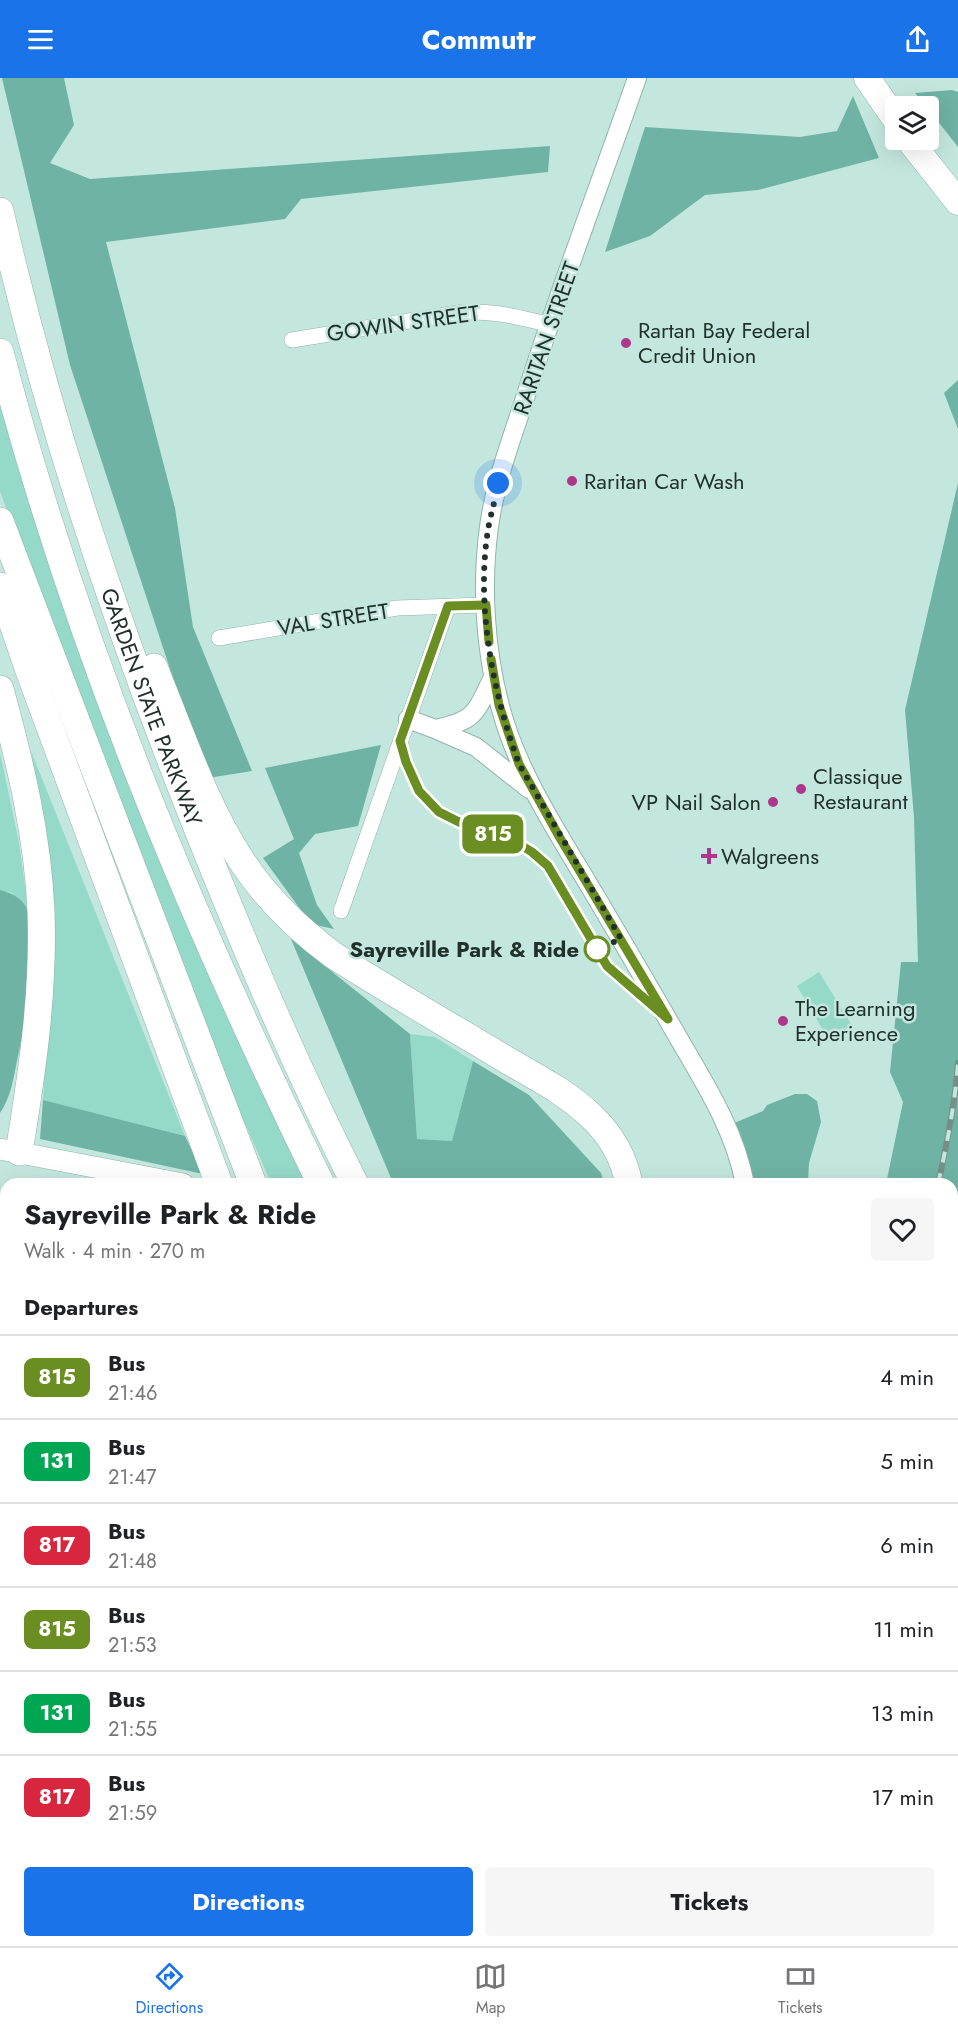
<!DOCTYPE html>
<html lang="en">
<head>
<meta charset="utf-8">
<style>
	:root { --surface:#fff; --page:#f6f6f6; --text:#202124; --muted:#757577; --line:#e0e0e0; --accent:#1a73e8 }
	body { margin:0; font-family:Jost,sans-serif; background:var(--page); color:var(--text); height:100vh; display:flex; flex-direction:column; font-size:22px; white-space:nowrap }
	* { box-sizing:border-box; margin:0 }
	p { font-size:20px; color:var(--muted) }
	.icon { flex:none; width:33px; height:33px; fill:none; stroke:currentColor; stroke-width:2; stroke-linecap:round; stroke-linejoin:round }
	.map { position:relative; flex:1; overflow:hidden }
	.side { position:absolute; left:0px; top:1100px; width:958px; height:770px; display:flex; flex-direction:column; background:var(--surface); border-radius:18px 18px 0 0; box-shadow:0 6px 24px #0002 }
	.side>* { flex:none }
	.badge { padding:0 12px; border-radius:9px; font-size:21px; line-height:39px }
	.controls { position:absolute; left:885px; top:18px; display:grid; gap:12px }
	.controls a { display:grid; place-items:center; width:54px; height:54px; border-radius:6px; background:var(--surface); box-shadow:0 6px 24px #0002; font-size:30px }
	.you { position:absolute; width:30px; height:30px; margin:-15px; border:4px solid #fff; border-radius:50%; background:#1a73e8; box-shadow:0 0 0 9px #1a73e833 }
	.map>.badge { position:absolute; translate:-50% -50%; box-shadow:0 0 0 3px #fff }
	h2 { padding:0 24px; font-size:22px; line-height:54px }
	.round { display:grid; place-items:center; flex:none; width:63px; height:63px; border-radius:6px; background:var(--page) }
	.overview { display:flex; align-items:center; justify-content:space-between; height:102px; padding:0 24px }
	h1 { font-size:28px; font-weight:700; line-height:45px }
	.button { display:flex; gap:12px; margin-top:auto; padding:12px 24px }
	.button a { flex:1; height:69px; border-radius:6px; background:var(--accent); color:#fff; font-size:24px; font-weight:700; line-height:69px; text-align:center }
	.button a+a { background:var(--page); color:var(--text) }
	ul { padding:0; list-style:none }
	li { display:flex; align-items:center; gap:18px; height:84px; padding:0 24px; border-top:2px solid var(--line) }
	li div { flex:1 }
	li b { display:block; font-size:22px }
	li em { font-style:normal }
	li .badge { min-width:66px; font-weight:700; text-align:center }
	header { display:flex; justify-content:space-between; align-items:center; height:78px; padding:0 24px; background:var(--accent); color:#fff; font-size:27px; font-weight:700 }
	.tabs { display:flex; justify-content:space-around; align-items:center; height:84px; border-top:2px solid var(--line); background:var(--surface); font-size:16px; color:var(--muted) }
	.tabs a { display:grid; justify-items:center; gap:3px }
	.tabs .active { color:var(--accent) }
	.map>svg:first-child { display:block }
	.green { fill:#95d9c9 }
	.forest { fill:#6fb3a4 }
	.lines { fill:none; stroke-linecap:round; stroke-linejoin:round }
	.minor-casing { stroke:#90b3aa; stroke-width:16 }
	.tertiary-casing { stroke:#90b3aa; stroke-width:20 }
	.secondary-casing { stroke:#90b3aa; stroke-width:22 }
	.primary-casing { stroke:#90b3aa; stroke-width:26 }
	.trunk-casing { stroke:#90b3aa; stroke-width:27 }
	.motorway-casing { stroke:#90b3aa; stroke-width:28 }
	.minor { stroke:#fff; stroke-width:15 }
	.tertiary { stroke:#fff; stroke-width:18 }
	.secondary { stroke:#fff; stroke-width:21 }
	.primary { stroke:#fff; stroke-width:24 }
	.trunk { stroke:#fff; stroke-width:26 }
	.motorway { stroke:#fff; stroke-width:27 }
	.rail-casing { stroke:#758f88; stroke-width:6 }
	.rail { stroke:#c3e7de; stroke-width:4; stroke-dasharray:11; stroke-linecap:butt }
	.line-casing { stroke:#fff; stroke-width:14 }
	.line { stroke:#6b8e23; stroke-width:9 }
	.walk { stroke:#22302c; stroke-width:6; stroke-dasharray:0 10.8 }
	.poi-dot { fill:#ae378c; stroke:#c3e7de; stroke-width:2 }
	.stop-dot { fill:#fff; stroke:#6b8e23; stroke-width:3 }
	.labels { text-anchor:middle; dominant-baseline:central; stroke-width:5; stroke-linejoin:round; paint-order:stroke }
	.street-label { font-size:22px; fill:#22302c; stroke:#c3e7de }
	.poi-label { font-size:22px; fill:#22302c; stroke:#c3e7de; text-anchor:start }
	.stop-label { font-size:22px; font-weight:bold; fill:#22302c; stroke:#c3e7de; text-anchor:end }
</style>
</head>
<body>
<header><svg class="icon" aria-label="menu" viewBox="0 0 24 24"><path d="M4 6h16M4 12h16M4 18h16"/></svg>Commutr<svg class="icon" aria-label="share" viewBox="0 0 24 24"><path d="M12 15V3M7 8l5-5 5 5M5 13v7h14v-7"/></svg></header>
<div class="map">
<svg width="958" height="1868" viewBox="0 0 958 1868">
	<rect width="100%" height="100%" fill="#c3e7de"/>
	<!-- green -->
	<path class="green" d="M0 327 35 439 104 638 180 833 309 1105H271L240 1034 13 450 0 413Z
		M31 673 185 1058 43 1022 55 833 47 756Z
		M0 674 19 765 29 837 12 815 0 812Z
		M819 894 853 949 830 964 797 908Z
		M410 956 435 959 473 983 452 1063 417 1061Z
		M340 1863H388V1868H340Z"/>
	<!-- forest -->
	<path class="forest" d="M2 0H64L74 47 50 85 90 101 550 68 548 94 301 121 285 141 106 164 175 430 193 549 252 693 208 700 198 676 70 287Z
		M952 12 958 14V69L929 32 928 28H926L915 15Z
		M853 18 879 80 758 112 705 117 650 158 605 174 645 49 800 59 837 53Z
		M958 302V351L944 315Z
		M958 405V1250L953 1253 952 1106H886L903 1024 890 994 901 884H918L914 739 905 632Z
		M381 667 358 748 315 756 299 775 317 827 334 851 311 846 263 780 294 761 265 690Z
		M0 812C14 816 25 821 29 837 31 845 29 856 29 865 29 905 26 944 17 983 13 1002 11 1019 0 1035Z
		M291 861 410 956 417 1061 452 1063 473 983 529 1017 601 1095 604 1105H393Z
		M795 1016H807L817 1023 821 1044 809 1085 808 1105H745L727 1048 763 1033 767 1027Z
		M43 1022 185 1058 203 1096 40 1061Z
		M953 1308 958 1312V1364L953 1372Z
		M388 1863H429L425 1868H388Z
		M457 1863H520L523 1868H453Z
		M649 1863H718L722 1868H652Z
		M808 1863H907L909 1868H812Z"/>
	<g class="lines">
		<defs>
			<path id="minor" d="M292 262 464 234C497 233 516 239 548 246
				M219 560 397 530 486 527
				M341 833 448 528
				M0 1160 6 1161
				M0 1330 6 1350
				M952 1504 958 1507
				M112 1868 122 1864"/>
			<path id="tertiary" d="M637 0C600 106 560 210 526 317 512 360 495 404 489 449 481 507 485 571 500 628 515 685 545 734 575 784 609 840 642 897 675 954 703 1003 734 1049 745 1106
				M408 641 435 651 476 669 529 711
				M435 651C476 643 476 634 493 599"/>
			<path id="secondary" d="M0 1071 183 1106
				M952 1253 958 1250"/>
			<path id="primary" d="M303 1868 307 1863"/>
			<path id="trunk" d="M867 0 896 42
				M909 62 958 124"/>
			<g id="motorway">
				<path id="s1" d="M0 133C45 331 109 526 183 714 235 847 290 978 355 1106"/>
				<path d="M0 274C75 563 190 838 321 1106"/>
				<path d="M0 443 253 1106"/>
				<path d="M0 508 28 590 219 1106"/>
				<path d="M154 589C180 653 205 728 243 785 267 821 298 851 333 877 389 913 447 946 505 981 534 998 568 1015 592 1039 611 1057 624 1080 629 1106"/>
				<path d="M0 611C20 684 38 758 41 834 44 915 32 995 19 1074"/>
				<path d="M542 1863 544 1868"/>
				<path d="M573 1863 576 1868"/>
				<path d="M614 1863 617 1868"/>
				<path d="M754 1863 758 1868"/>
				<path d="M808 1863 812 1868"/>
			</g>
		</defs>
		<!-- minor casing -->
		<use href="#minor" class="minor-casing"/>
		<!-- tertiary casing -->
		<use href="#tertiary" class="tertiary-casing"/>
		<!-- secondary casing -->
		<use href="#secondary" class="secondary-casing"/>
		<!-- primary casing -->
		<use href="#primary" class="primary-casing"/>
		<!-- trunk casing -->
		<use href="#trunk" class="trunk-casing"/>
		<!-- motorway casing -->
		<use href="#motorway" class="motorway-casing"/>
		<!-- minor -->
		<use href="#minor" class="minor"/>
		<!-- tertiary -->
		<use href="#tertiary" class="tertiary"/>
		<!-- secondary -->
		<use href="#secondary" class="secondary"/>
		<!-- primary -->
		<use href="#primary" class="primary"/>
		<!-- trunk -->
		<use href="#trunk" class="trunk"/>
		<!-- motorway -->
		<use href="#motorway" class="motorway"/>
		<defs>
			<path id="rail" d="M938 1106C947 1066 955 1026 958 985
				M438 1868 442 1863"/>
		</defs>
		<!-- rail casing -->
		<use href="#rail" class="rail-casing"/>
		<!-- rail -->
		<use href="#rail" class="rail"/>
	</g>
	<g class="lines">
		<defs>
			<path id="line" d="M489 564 486 527 448 528 400 663 406 684 419 713 439 734 465 747 514 763 532 774 548 788 607 888 668 941 560 760 519 686 499 627 491 581"/>
		</defs>
		<!-- line casing -->
		<use href="#line" class="line-casing"/>
		<!-- line -->
		<use href="#line" class="line"/>
		<!-- walk -->
		<path class="walk" d="M498 405C496 419 492 432 489 446 475 523 492 613 519 686L621 861 597 871"/>
	</g>
	<!-- markers -->
	<g class="poi-dot">
		<circle cx="626" cy="265" r="6"/>
		<circle cx="572" cy="403" r="6"/>
		<circle cx="801" cy="711" r="6"/>
		<circle cx="773" cy="724" r="6"/>
		<path d="M706 769h6v6h6v6h-6v6h-6v-6h-6v-6h6z"/>
		<circle cx="783" cy="943" r="6"/>
	</g>
	<circle class="stop-dot" cx="597" cy="871" r="12"/>
	<g class="labels">
		<!-- street labels -->
		<g class="street-label">
			<text transform="translate(403 245) rotate(-8)">GOWIN STREET</text>
			<text transform="translate(546 260) rotate(-71)">RARITAN STREET</text>
			<text transform="translate(333 541) rotate(-9)">VAL STREET</text>
			<text stroke="none"><textPath href="#s1" startOffset="519">GARDEN STATE PARKWAY</textPath></text>
		</g>
		<!-- poi labels -->
		<g class="poi-label">
			<text x="638" y="252">Rartan Bay Federal<tspan x="638" dy="25">Credit Union</tspan></text>
			<text x="584" y="403">Raritan Car Wash</text>
			<text x="813" y="698">Classique<tspan x="813" dy="25">Restaurant</tspan></text>
			<text x="761" y="724" text-anchor="end">VP Nail Salon</text>
			<text x="721" y="778">Walgreens</text>
			<text x="795" y="930">The Learning<tspan x="795" dy="25">Experience</tspan></text>
		</g>
		<!-- stop labels -->
		<g class="stop-label">
			<text x="579" y="871">Sayreville Park &amp; Ride</text>
		</g>
	</g>
</svg>
<div class="controls">
<a><svg class="icon" aria-label="layers" viewBox="0 0 24 24"><path d="M12 4l9 5-9 5-9-5zM3 14l9 5 9-5"/></svg></a>
</div>
<div class="you" style="left:498px;top:405px"></div>
<b class="badge" style="left:493px;top:756px;background:#6b8e23;color:#fff">815</b>
<section class="side">
<div class="overview"><div><h1>Sayreville Park &amp; Ride</h1><p>Walk · 4 min · 270 m</p></div><a class="round"><svg class="icon" aria-label="heart" viewBox="0 0 24 24"><path d="M12 20l-8-8c-3-5 5-10 8-4 3-6 11-1 8 4z"/></svg></a></div>
<h2>Departures</h2>
<ul>
<li><span class="badge" style="background:#6b8e23;color:#fff">815</span><div><b>Bus</b><p>21:46</p></div><em>4 min</em></li>
<li><span class="badge" style="background:#00a651;color:#fff">131</span><div><b>Bus</b><p>21:47</p></div><em>5 min</em></li>
<li><span class="badge" style="background:#d7263d;color:#fff">817</span><div><b>Bus</b><p>21:48</p></div><em>6 min</em></li>
<li><span class="badge" style="background:#6b8e23;color:#fff">815</span><div><b>Bus</b><p>21:53</p></div><em>11 min</em></li>
<li><span class="badge" style="background:#00a651;color:#fff">131</span><div><b>Bus</b><p>21:55</p></div><em>13 min</em></li>
<li><span class="badge" style="background:#d7263d;color:#fff">817</span><div><b>Bus</b><p>21:59</p></div><em>17 min</em></li>
</ul>
<div class="button"><a>Directions</a><a>Tickets</a></div>
</section>
</div>
<nav class="tabs">
<a class="active"><svg class="icon" aria-label="directions" viewBox="0 0 24 24"><path d="M12 3l9 9-9 9-9-9zM9 14v-3h6M13 9l2 2-2 2"/></svg>Directions</a>
<a><svg class="icon" aria-label="map" viewBox="0 0 24 24"><path d="M3 6l6-2 6 2 6-2v14l-6 2-6-2-6 2zM9 4v14M15 6v14"/></svg>Map</a>
<a><svg class="icon" aria-label="tickets" viewBox="0 0 24 24"><path d="M3 7h18v10H3zM15 7v10"/></svg>Tickets</a>
</nav>
</body>
</html>
